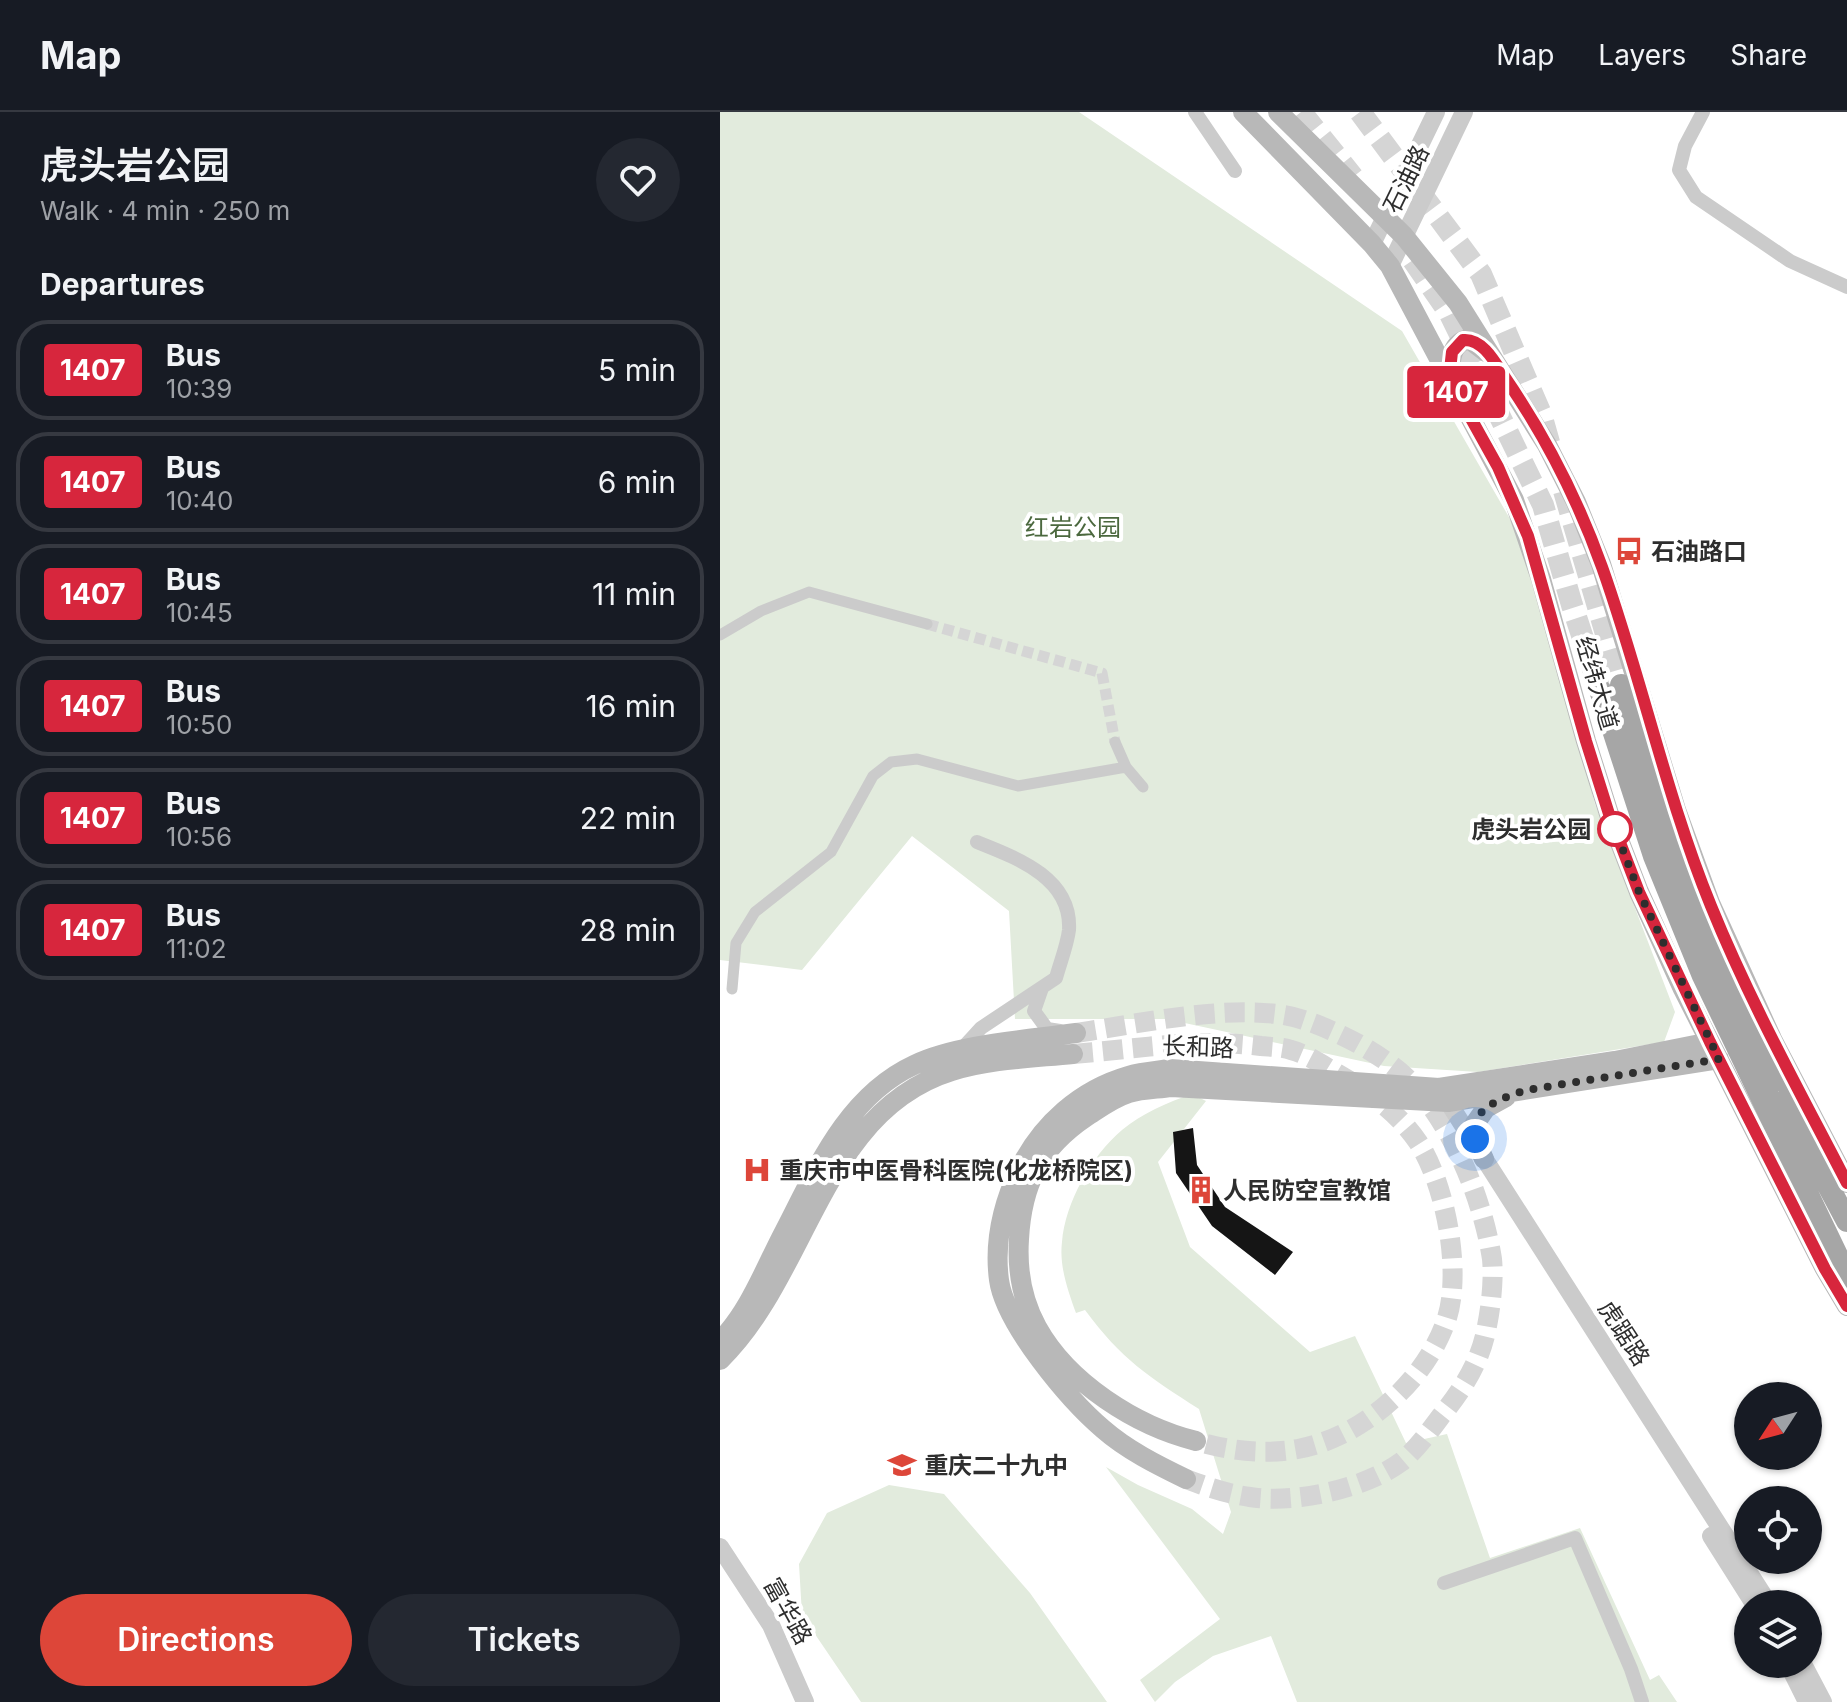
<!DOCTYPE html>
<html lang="en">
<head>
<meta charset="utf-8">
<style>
	:root { --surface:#171b24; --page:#242831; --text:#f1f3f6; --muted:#9ea1a6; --line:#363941; --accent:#dd4639 }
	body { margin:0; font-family:Inter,"Noto Sans SC",sans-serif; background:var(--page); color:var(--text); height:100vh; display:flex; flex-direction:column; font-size:30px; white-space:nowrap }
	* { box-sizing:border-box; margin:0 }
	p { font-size:26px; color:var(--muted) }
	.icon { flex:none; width:44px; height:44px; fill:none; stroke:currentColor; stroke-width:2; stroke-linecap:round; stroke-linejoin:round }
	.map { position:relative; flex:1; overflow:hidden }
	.details { display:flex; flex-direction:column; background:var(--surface); width:720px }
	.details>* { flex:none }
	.badge { padding:0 16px; border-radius:6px; font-size:28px; line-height:52px }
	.needle { width:52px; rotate:234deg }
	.buttons { position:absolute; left:1014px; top:1270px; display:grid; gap:16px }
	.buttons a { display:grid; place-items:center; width:88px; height:88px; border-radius:50%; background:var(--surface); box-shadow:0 2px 6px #0004; font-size:40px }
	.you { position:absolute; width:40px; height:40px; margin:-20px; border:6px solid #fff; border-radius:50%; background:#1a73e8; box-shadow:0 0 0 12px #1a73e833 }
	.map>.badge { position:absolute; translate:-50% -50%; box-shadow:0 0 0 4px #fff }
	h2 { padding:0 40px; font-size:30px; line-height:72px }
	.round { display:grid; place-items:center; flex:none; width:84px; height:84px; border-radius:42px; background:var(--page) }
	.headline { display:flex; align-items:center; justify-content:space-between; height:136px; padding:0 40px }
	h1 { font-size:38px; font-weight:600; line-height:60px }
	.cta { display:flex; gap:16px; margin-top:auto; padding:16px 40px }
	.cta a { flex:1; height:92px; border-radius:48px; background:var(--accent); color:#fff; font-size:32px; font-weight:600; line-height:92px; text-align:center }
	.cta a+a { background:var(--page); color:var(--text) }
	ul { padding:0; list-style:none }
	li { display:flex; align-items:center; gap:24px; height:100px; margin:0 16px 12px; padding:0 24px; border:4px solid var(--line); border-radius:32px }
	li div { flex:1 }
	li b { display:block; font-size:30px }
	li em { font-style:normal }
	li .badge { min-width:88px; font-weight:700; text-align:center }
	header { display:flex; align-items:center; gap:48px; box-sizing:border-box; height:112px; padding:0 40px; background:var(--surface); border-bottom:2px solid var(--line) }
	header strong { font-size:38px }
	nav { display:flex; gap:44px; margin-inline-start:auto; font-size:28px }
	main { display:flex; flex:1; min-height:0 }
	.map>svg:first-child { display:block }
	.green { fill:#e2ebdd }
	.building { fill:#151515 }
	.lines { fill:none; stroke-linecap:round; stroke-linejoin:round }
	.pedestrian-tunnel { stroke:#d5d5d5; stroke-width:11; stroke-dasharray:11 5.5; stroke-linecap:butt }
	.secondary-tunnel { stroke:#d5d5d5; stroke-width:20; stroke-dasharray:20 10; stroke-linecap:butt }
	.primary-tunnel { stroke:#d5d5d5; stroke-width:22; stroke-dasharray:22 11; stroke-linecap:butt }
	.pedestrian { stroke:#cbcbcb; stroke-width:11 }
	.minor { stroke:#cbcbcb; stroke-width:14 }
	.tertiary { stroke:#cbcbcb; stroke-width:18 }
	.secondary { stroke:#b8b8b8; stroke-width:20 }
	.primary { stroke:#a6a6a6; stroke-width:22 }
	.line-casing { stroke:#fff; stroke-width:18 }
	.line { stroke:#d7263d; stroke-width:12 }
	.walk { stroke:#2e2e2e; stroke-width:8; stroke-dasharray:0 14.4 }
	.stop-dot { fill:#fff; stroke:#d7263d; stroke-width:4 }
	.labels { text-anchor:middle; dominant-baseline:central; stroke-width:8; stroke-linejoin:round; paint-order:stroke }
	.street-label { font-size:24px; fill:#2e2e2e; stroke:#fff }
	.park-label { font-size:24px; fill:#4b683e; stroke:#fff }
	.poi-label { font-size:24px; font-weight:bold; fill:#2e2e2e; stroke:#fff; text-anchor:start }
	.stop-label { font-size:24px; font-weight:bold; fill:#2e2e2e; stroke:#fff; text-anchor:end }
</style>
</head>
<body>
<header>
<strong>Map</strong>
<nav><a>Map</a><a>Layers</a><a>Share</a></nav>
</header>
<main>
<section class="details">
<div class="headline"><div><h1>虎头岩公园</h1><p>Walk · 4 min · 250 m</p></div><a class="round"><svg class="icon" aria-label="heart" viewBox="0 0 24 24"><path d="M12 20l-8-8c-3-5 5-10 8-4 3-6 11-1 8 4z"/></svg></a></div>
<h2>Departures</h2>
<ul>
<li><span class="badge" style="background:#d7263d;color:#fff">1407</span><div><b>Bus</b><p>10:39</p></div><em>5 min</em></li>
<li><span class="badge" style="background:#d7263d;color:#fff">1407</span><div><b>Bus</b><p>10:40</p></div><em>6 min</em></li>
<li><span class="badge" style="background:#d7263d;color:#fff">1407</span><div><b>Bus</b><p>10:45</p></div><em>11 min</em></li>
<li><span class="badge" style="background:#d7263d;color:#fff">1407</span><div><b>Bus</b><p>10:50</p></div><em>16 min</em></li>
<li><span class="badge" style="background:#d7263d;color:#fff">1407</span><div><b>Bus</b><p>10:56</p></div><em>22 min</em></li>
<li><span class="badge" style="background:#d7263d;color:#fff">1407</span><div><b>Bus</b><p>11:02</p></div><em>28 min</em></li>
</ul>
<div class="cta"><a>Directions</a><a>Tickets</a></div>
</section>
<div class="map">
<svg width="1127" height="1590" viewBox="0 0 1127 1590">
	<rect width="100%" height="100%" fill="#fff"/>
	<!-- green -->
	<path class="green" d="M0 0H359L682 219 809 440 875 692 955 900 944 930 758 960 664 954 446 907H295L289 799 192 724 82 858 0 848Z
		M472 982 486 989 438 1050 470 1135 590 1240 635 1224 686 1331 727 1322 770 1446 860 1416 930 1568 939 1563 957 1590H577L551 1524 493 1544 455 1570 435 1590 420 1568 500 1507 386 1355 418 1373 472 1397 503 1422 511 1400 479 1297C429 1265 401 1247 365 1198L356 1201C348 1179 339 1154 342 1130 345 1091 372 1043 402 1018 421 1002 448 990 472 982Z
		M169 1373 224 1382 310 1481 387 1590H141L82 1503 79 1452 107 1401Z"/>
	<!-- building -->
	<path class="building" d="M473 1016 477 1053 505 1095 573 1140 555 1163 492 1114 456 1061 453 1020Z"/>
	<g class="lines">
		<!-- pedestrian-tunnel -->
		<path class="pedestrian-tunnel" d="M207 512 382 561 395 630"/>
		<!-- secondary-tunnel -->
		<path class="secondary-tunnel" d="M356 921C419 912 524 888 584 908 620 920 662 942 689 968 732 1011 763 1088 772 1147 774 1167 771 1194 767 1214 761 1249 743 1277 721 1304 709 1320 696 1338 681 1350 644 1377 575 1392 530 1385 508 1382 487 1375 466 1367
			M353 942C415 937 479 926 541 934 551 935 562 935 571 938 590 943 608 957 625 966 652 982 680 1003 698 1030 725 1071 742 1158 727 1206 707 1268 643 1325 578 1337 544 1343 510 1339 476 1329"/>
		<!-- primary-tunnel -->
		<path class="primary-tunnel" d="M581 0 633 65
			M640 0 761 162 821 302 830 334
			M693 148 730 202 823 393 852 493 880 578
			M844 379 901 573"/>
		<!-- pedestrian -->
		<path class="pedestrian" d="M0 523 41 499 89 480 207 512
			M395 630 406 655 423 675
			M12 877 16 831 35 800 111 740 153 664 171 650 197 647 298 674 406 655"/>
		<!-- minor -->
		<path class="minor" d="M475 0 515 59
			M983 0 965 34 959 58 976 85 1070 149 1127 175
			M322 876 314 899 327 917 340 919
			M240 939 261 916 336 866C340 851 347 834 349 818 352 766 297 746 257 730
			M724 1471 855 1426 911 1557 922 1590"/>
		<!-- tertiary -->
		<path class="tertiary" d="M652 132 716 0
			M670 154 744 0
			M721 979 1049 1492
			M991 1424 1034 1492
			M0 1435 51 1513 85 1590
			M1068 1552 1087 1590
			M1083 1552 1103 1590"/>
		<!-- secondary -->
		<path class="secondary" d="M523 0 652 132 670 154 794 388 821 467 866 629 889 702 919 780 963 877 1105 1157 1127 1194
			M558 0 684 124 738 191 827 333 856 390 881 452 956 698 990 791 1052 927 1127 1071
			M729 267C731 251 729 231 749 227L766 240
			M764 1047 755 1027 754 1013 766 996 786 985
			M0 1229C28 1201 44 1159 62 1124 95 1061 125 985 194 953 238 932 307 928 356 921
			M0 1248C89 1161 102 999 232 959 270 947 313 946 353 942
			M476 1329C416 1314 348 1271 317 1215 302 1188 297 1158 299 1127 302 1072 320 1036 366 1005 380 996 393 986 409 981 421 977 437 977 451 975L728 990 999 947
			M466 1367C437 1353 407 1338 383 1317 349 1288 285 1212 279 1168 274 1130 283 1091 300 1056 322 1012 360 978 408 964 421 960 436 959 450 957L719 976 895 949 990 930"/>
		<!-- primary -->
		<path class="primary" d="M901 573 947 728 970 791 999 858 1058 980 1127 1109
			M880 578 934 744 983 864 1127 1164"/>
	</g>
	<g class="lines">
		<defs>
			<path id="line" d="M1127 1071C1080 980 1030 890 991 794 946 684 922 567 882 455 858 388 825 324 786 267 776 252 763 226 743 228L732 240 729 267 778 355 808 424 866 629 889 702 919 780 990 930 1105 1157 1127 1194"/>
		</defs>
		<!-- line casing -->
		<use href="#line" class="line-casing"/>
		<!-- line -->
		<use href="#line" class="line"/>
		<!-- walk -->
		<path class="walk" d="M755 1027C747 996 785 985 807 978L999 947 919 780 895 717"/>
	</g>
	<!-- icons -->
	<defs>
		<symbol id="bus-bare" viewBox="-9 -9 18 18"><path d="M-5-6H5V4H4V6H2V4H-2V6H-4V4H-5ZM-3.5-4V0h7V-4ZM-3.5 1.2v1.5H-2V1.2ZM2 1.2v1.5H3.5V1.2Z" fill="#dd4639" stroke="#fff" stroke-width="2.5" paint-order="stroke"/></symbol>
		<symbol id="hospital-bare" viewBox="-9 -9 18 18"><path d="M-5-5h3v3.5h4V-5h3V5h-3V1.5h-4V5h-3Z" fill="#dd4639" stroke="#fff" stroke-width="2.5" paint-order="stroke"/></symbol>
		<symbol id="building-bare" viewBox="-9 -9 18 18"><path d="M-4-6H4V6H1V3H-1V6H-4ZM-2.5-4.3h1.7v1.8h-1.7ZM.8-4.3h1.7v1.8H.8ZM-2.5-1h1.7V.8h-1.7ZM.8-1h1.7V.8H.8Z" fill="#dd4639" stroke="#fff" stroke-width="2.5" paint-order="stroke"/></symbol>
		<symbol id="school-bare" viewBox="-9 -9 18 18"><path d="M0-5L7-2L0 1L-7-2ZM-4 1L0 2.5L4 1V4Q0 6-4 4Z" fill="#dd4639" stroke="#fff" stroke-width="2.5" paint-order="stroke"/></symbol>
	</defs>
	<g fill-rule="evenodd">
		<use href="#bus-bare" x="889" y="419" width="40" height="40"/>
		<use href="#hospital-bare" x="17" y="1038" width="40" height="40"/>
		<use href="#building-bare" x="461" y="1058" width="40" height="40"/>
		<use href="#school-bare" x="162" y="1333" width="40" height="40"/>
	</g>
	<!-- markers -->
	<circle class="stop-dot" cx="895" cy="717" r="16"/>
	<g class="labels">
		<!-- street labels -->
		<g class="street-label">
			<text transform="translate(686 67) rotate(-64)">石油路</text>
			<text transform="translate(877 571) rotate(74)">经纬大道</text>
			<text transform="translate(478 935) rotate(2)">长和路</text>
			<text transform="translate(904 1221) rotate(57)">虎踞路</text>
			<text transform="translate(68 1499) rotate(61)">富华路</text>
		</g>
		<!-- park labels -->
		<g class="park-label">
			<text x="353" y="415">红岩公园</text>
		</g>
		<!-- poi labels -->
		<g class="poi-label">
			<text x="931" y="439">石油路口</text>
			<text x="59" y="1058">重庆市中医骨科医院(化龙桥院区)</text>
			<text x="503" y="1078">人民防空宣教馆</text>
			<text x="204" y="1353">重庆二十九中</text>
		</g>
		<!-- stop labels -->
		<g class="stop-label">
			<text x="871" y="717">虎头岩公园</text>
		</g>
	</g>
</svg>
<div class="buttons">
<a><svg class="needle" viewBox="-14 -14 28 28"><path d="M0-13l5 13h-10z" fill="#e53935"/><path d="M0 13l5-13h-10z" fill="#9ea1a6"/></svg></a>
<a><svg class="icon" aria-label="locate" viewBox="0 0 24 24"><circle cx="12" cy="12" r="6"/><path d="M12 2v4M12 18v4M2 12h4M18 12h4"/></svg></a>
<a><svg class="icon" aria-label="layers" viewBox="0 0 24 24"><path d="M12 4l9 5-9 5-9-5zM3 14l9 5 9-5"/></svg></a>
</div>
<div class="you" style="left:755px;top:1027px"></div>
<b class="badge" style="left:736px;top:280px;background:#d7263d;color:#fff">1407</b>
</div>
</main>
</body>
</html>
